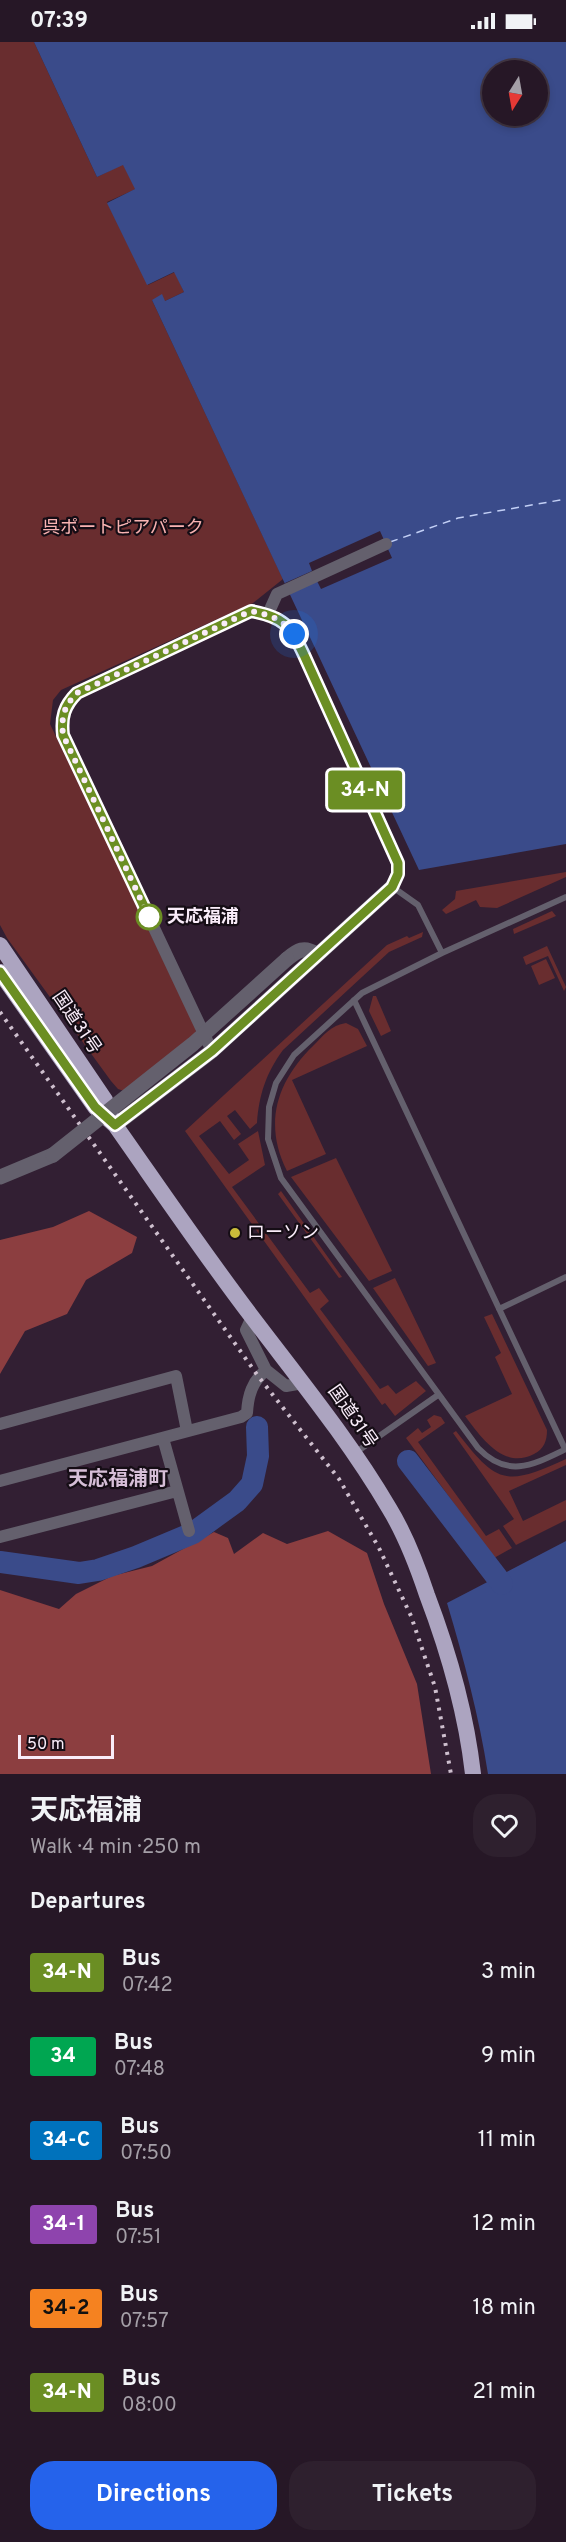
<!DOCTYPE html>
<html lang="en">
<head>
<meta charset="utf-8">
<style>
	:root { --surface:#261726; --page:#2e202e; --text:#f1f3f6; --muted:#a49fa7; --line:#423643; --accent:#2563eb }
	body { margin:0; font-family:Overpass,"Noto Sans JP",sans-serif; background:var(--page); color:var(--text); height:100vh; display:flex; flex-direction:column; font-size:22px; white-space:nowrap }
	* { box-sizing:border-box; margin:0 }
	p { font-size:20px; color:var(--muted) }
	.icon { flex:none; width:33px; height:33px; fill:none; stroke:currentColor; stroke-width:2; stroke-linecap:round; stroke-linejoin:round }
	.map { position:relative; height:1732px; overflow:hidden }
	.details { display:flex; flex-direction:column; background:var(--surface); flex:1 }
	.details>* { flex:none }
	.badge { padding:0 12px; border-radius:4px; font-size:21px; line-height:39px }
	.needle { width:39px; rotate:191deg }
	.tools { position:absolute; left:482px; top:18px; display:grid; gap:12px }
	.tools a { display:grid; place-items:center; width:66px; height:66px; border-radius:50%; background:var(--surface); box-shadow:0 3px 9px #0003,0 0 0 2px var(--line); font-size:30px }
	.scale { position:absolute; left:18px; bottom:15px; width:96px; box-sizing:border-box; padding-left:6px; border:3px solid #f9ecf9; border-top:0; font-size:16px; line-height:21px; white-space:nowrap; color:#f9ecf9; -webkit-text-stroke:4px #150d15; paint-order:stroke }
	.you { position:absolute; width:30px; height:30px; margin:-15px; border:4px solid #fff; border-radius:50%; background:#1a73e8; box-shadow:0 0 0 9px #1a73e833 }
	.map>.badge { position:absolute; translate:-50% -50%; box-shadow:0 0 0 3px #fff }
	h2 { padding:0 30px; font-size:22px; line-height:54px }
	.round { display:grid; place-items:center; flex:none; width:63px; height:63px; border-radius:24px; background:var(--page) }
	.summary { display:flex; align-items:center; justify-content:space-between; height:102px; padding:0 30px }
	h1 { font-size:28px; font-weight:700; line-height:45px }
	.button { display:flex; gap:12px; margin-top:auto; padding:12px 30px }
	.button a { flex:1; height:69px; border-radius:24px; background:var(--accent); color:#fff; font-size:24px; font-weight:700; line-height:69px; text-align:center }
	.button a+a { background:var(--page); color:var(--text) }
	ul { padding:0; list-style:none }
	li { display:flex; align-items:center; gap:18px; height:84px; padding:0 30px }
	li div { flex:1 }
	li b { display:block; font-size:22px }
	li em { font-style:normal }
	li .badge { min-width:66px; font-weight:700; text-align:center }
	.status { display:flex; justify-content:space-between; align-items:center; height:42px; padding:0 30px; background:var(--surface); direction:ltr }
	.status svg { height:16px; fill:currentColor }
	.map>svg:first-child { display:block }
	.green { fill:#692d2f }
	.forest { fill:#8c3e40 }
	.water { fill:#3a4b8a; fill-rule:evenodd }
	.pier { fill:#321f33 }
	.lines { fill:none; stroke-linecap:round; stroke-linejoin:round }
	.river { stroke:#3a4b8a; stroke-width:22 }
	.ferry { stroke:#c3d0f6; stroke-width:1.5; stroke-dasharray:8 6; stroke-linecap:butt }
	.service { stroke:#64606d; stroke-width:6 }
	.minor { stroke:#64606d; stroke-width:12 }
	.tertiary { stroke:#64606d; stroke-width:15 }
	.trunk { stroke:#aca4c0; stroke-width:16 }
	.rail { stroke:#cebfce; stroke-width:4; stroke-dasharray:3 6; stroke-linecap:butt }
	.tertiary-bridge { stroke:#64606d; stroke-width:15 }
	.line-casing { stroke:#fff; stroke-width:14 }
	.line { stroke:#6b8e23; stroke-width:9 }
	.walk { stroke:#f9ecf9; stroke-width:6; stroke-dasharray:0 10.8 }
	.stop-dot { fill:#fff; stroke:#6b8e23; stroke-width:3 }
	.poi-dot { fill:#c9bb3a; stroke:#150d15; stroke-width:2 }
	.labels { text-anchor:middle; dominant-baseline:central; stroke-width:4.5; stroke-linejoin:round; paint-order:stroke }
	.park-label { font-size:18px; fill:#f9b3b2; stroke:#150d15 }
	.stop-label { font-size:18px; font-weight:bold; fill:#f9ecf9; stroke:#150d15; text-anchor:start }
	.street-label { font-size:18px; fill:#f9ecf9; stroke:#150d15 }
	.poi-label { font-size:18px; fill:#f9ecf9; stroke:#150d15; text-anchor:start }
	.neighbourhood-label { font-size:20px; font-weight:bold; fill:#d6bed7; stroke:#150d15 }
</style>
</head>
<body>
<div class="status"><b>07:39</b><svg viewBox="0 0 49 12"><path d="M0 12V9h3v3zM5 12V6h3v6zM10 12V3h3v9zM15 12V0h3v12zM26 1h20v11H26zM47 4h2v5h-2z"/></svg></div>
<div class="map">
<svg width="566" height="1732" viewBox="0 0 566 1732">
	<rect width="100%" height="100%" fill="#321f33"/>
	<!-- green -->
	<path class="green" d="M0 0H34L97 135 123 122 136 147 107 160 148 243 175 230 184 250 165 259 152 258 283 537 253 561 61 648 53 658 50 682 196 987 195 997 127 1050 118 1047 111 1039 7 896 0 883Z
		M566 830V835L497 866 480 865 476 858 446 872 442 868 455 857 456 849Z
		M552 869 556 874 514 892 513 887Z
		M423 890 422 895 389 910 283 1008C266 1031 259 1053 257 1081L250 1087 235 1068 227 1074 241 1092 234 1098 220 1079 199 1094 229 1132 249 1118 238 1102 258 1089 265 1123 232 1145 310 1251 319 1246 329 1259 320 1267 380 1347 388 1343 396 1352 416 1339 426 1349 395 1374 385 1361 382 1363 185 1089 387 903 407 894 409 896Z
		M547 904 566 945 564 949 548 914 526 923 523 915Z
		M546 917 555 936 539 943 531 924Z
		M373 954H376L391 989 381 994 369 969Z
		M346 981 358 987 367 1004 292 1038 326 1112 287 1129C263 1082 277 1039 313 1004 323 994 331 983 346 981Z
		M336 1116 392 1229 369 1239 291 1135Z
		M281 1149 342 1235 339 1236 278 1152Z
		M395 1236 436 1321 428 1324 373 1246Z
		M492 1272 547 1388C547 1399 544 1407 534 1412 503 1428 481 1395 465 1374L512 1352 495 1315 501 1311 484 1275Z
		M434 1373 441 1375 445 1381 418 1400 486 1494 499 1487 512 1506 494 1516 406 1396 418 1386 422 1391 431 1385 427 1378Z
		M456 1389C497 1442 505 1445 566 1417V1423L509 1449 523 1479 566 1458V1478L516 1503 503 1484 514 1477 453 1391Z"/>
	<!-- forest -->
	<path class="forest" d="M89 1169 137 1195 132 1211 86 1238 67 1272 25 1289 0 1332V1198L53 1185Z
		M328 1489 367 1511 384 1562 417 1642 431 1732H0V1548L59 1567 76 1552 112 1534 152 1524 214 1490 228 1496 234 1512 263 1491 287 1502Z"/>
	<!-- water -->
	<path class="water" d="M34 0H566V802L419 828 152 258 162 252 165 259 184 250 174 230 147 243 107 161 135 147 123 123 97 135ZM492 28H537V74H492Z
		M566 1499V1732H488C479 1674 464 1618 447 1561Z"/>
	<!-- pier -->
	<path class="pier" d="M380 489 392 516 321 547 317 539 289 551 285 541 312 529 309 521Z"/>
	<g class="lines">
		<!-- river -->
		<path class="river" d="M408 1419 502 1542
			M0 1520 79 1531 98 1528 136 1515 193 1491 237 1459 252 1442 258 1414 257 1385"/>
		<!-- ferry -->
		<path class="ferry" d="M390 500 458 476 566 457"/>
		<!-- service -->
		<path class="service" d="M394 846 418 863 442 911
			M566 855 442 911 362 951 294 1013 276 1041 269 1065 268 1097 281 1136 478 1406C508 1437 533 1423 566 1407
			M354 958 565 1407
			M499 1267 566 1235
			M355 1411 438 1353"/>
		<!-- minor -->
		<path class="minor" d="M268 572 277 552 386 502
			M212 1009 63 693C61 675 64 664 77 651L251 569C270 572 282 577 294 592L398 821V832L392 845
			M252 1275 246 1288 266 1328 286 1344 303 1341
			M0 1382 176 1334 187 1389
			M163 1396 189 1489
			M0 1439 241 1375 247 1371C248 1353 252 1340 266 1328
			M0 1495 177 1449"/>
		<!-- tertiary -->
		<path class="tertiary" d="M287 917C298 908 304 904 316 912
			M115 1083 212 1009 392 845
			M0 1135 53 1113"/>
		<!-- trunk -->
		<path class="trunk" d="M0 903 105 1058 112 1077
			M0 930 95 1065 115 1083C160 1147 204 1212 252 1275 299 1337 349 1398 389 1466 405 1492 417 1523 427 1553 449 1611 466 1670 473 1732"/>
		<!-- rail -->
		<path class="rail" d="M0 970 258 1334 339 1437 379 1506 411 1574 435 1645 451 1732"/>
		<!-- tertiary-bridge -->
		<path class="tertiary-bridge" d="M53 1113 193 1002 287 917"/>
	</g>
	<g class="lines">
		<defs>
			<path id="line" d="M0 930 95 1065 115 1083 212 1009 392 845 398 832V821L304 613C290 583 284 575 251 569L77 651C64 664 61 675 63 693L149 875"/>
		</defs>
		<!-- line casing -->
		<use href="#line" class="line-casing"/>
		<!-- line -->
		<use href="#line" class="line"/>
		<!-- walk -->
		<path class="walk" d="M149 875 63 693C61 675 64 664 77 651L251 569C270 573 282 577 294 592"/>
	</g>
	<!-- markers -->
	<circle class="stop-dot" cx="149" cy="875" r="12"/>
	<circle class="poi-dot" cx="235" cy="1191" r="6"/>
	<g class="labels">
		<!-- park labels -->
		<g class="park-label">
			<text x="123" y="486">呉ポートピアパーク</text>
		</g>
		<!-- stop labels -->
		<g class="stop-label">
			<text x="167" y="875">天応福浦</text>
		</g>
		<!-- street labels -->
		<g class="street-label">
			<text transform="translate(76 981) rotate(56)">国道31号</text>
			<text transform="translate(352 1375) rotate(55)">国道31号</text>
		</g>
		<!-- poi labels -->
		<g class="poi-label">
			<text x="247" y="1191">ローソン</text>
		</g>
		<!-- neighbourhood labels -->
		<g class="neighbourhood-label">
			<text x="118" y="1438">天応福浦町</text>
		</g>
	</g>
</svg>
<div class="tools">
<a><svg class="needle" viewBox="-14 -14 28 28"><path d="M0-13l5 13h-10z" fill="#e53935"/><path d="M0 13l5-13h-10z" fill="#a49fa7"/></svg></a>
</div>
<div class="scale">50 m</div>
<div class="you" style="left:294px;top:592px"></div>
<b class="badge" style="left:365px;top:748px;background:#6b8e23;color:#fff">34-N</b>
</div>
<section class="details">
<div class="summary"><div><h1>天応福浦</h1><p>Walk · 4 min · 250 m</p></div><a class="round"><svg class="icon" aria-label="heart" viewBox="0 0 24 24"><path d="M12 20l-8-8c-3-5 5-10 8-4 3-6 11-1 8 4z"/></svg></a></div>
<h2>Departures</h2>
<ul>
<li><span class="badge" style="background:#6b8e23;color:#fff">34-N</span><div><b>Bus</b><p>07:42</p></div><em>3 min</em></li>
<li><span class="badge" style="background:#00a651;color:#fff">34</span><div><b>Bus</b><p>07:48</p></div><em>9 min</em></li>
<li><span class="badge" style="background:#0072bc;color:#fff">34-C</span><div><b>Bus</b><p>07:50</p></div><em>11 min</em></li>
<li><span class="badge" style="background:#8e44ad;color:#fff">34-1</span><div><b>Bus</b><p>07:51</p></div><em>12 min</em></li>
<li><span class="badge" style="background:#f58220;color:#111">34-2</span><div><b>Bus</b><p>07:57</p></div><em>18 min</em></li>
<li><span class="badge" style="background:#6b8e23;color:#fff">34-N</span><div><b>Bus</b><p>08:00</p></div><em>21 min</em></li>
</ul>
<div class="button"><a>Directions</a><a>Tickets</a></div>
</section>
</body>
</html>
